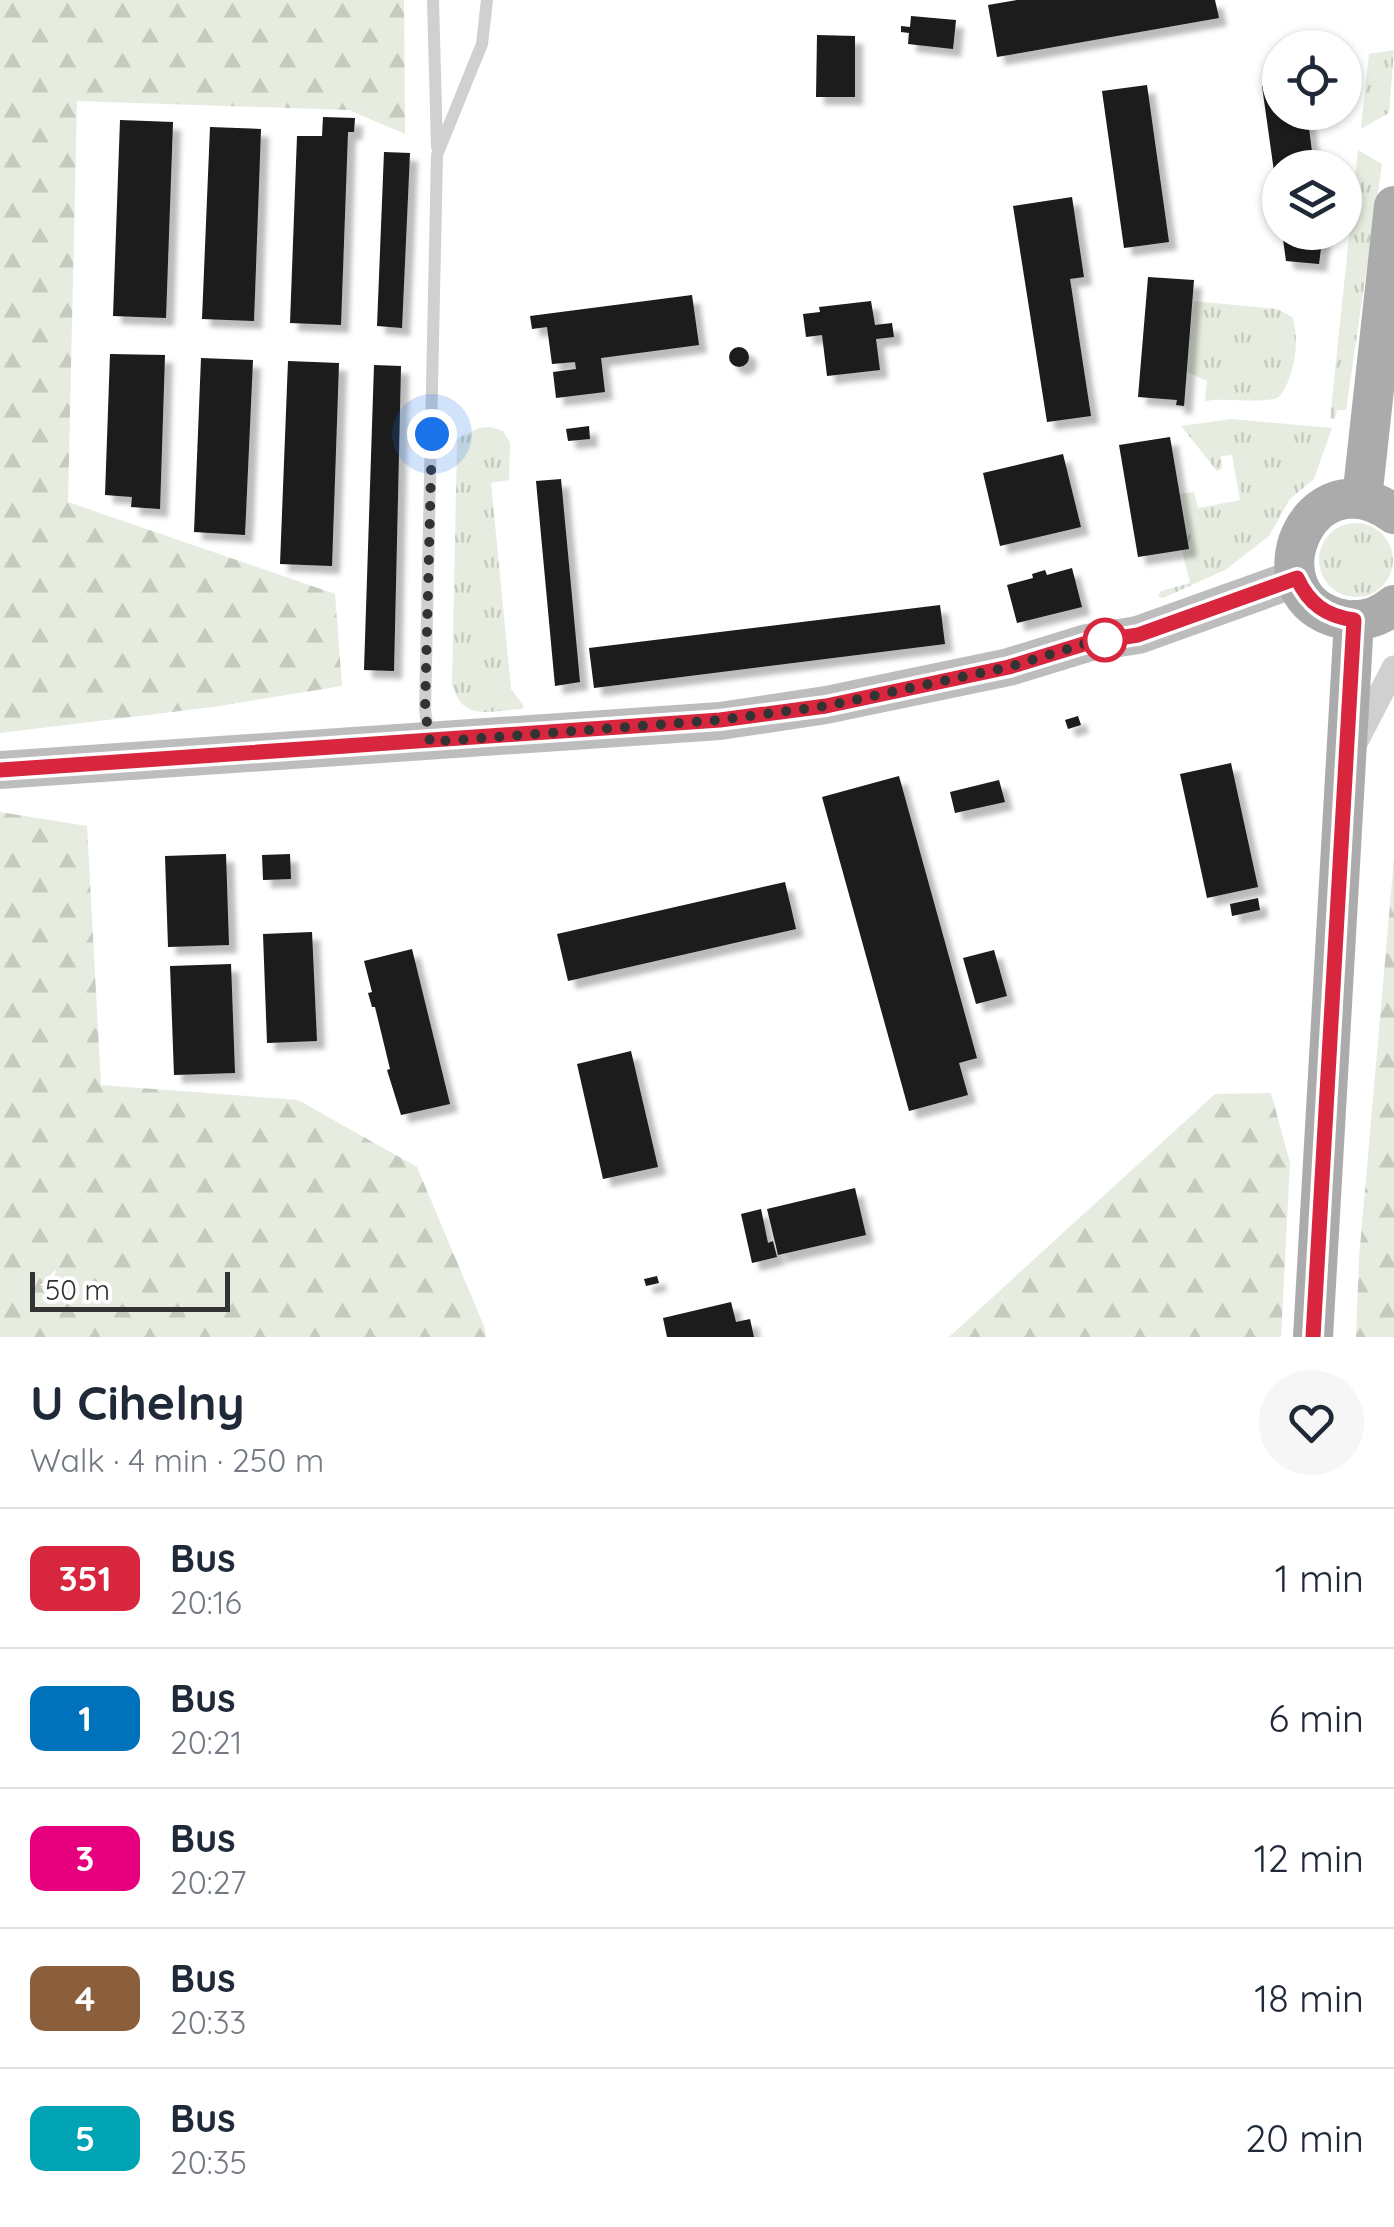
<!DOCTYPE html>
<html lang="en">
<head>
<meta charset="utf-8">
<style>
	:root { --surface:#fff; --page:#f6f6f7; --text:#1f2937; --muted:#747a83; --line:#e0e1e3 }
	body { margin:0; font-family:Quicksand,sans-serif; background:var(--page); color:var(--text); height:100vh; display:flex; flex-direction:column; font-size:38px; white-space:nowrap }
	* { box-sizing:border-box; margin:0 }
	p { font-size:32px; color:var(--muted) }
	.icon { flex:none; width:55px; height:55px; fill:none; stroke:currentColor; stroke-width:2; stroke-linecap:round; stroke-linejoin:round }
	.map { position:relative; height:1337px; overflow:hidden }
	.drawer { display:flex; flex-direction:column; background:var(--surface); flex:1 }
	.drawer>* { flex:none }
	.badge { padding:0 20px; border-radius:15px; font-size:35px; line-height:65px }
	.tools { position:absolute; left:1262px; top:30px; display:grid; gap:20px }
	.tools a { display:grid; place-items:center; width:100px; height:100px; border-radius:50%; background:var(--surface); box-shadow:0 2px 8px #0004; font-size:50px }
	.scale { position:absolute; left:30px; bottom:25px; width:200px; box-sizing:border-box; padding-left:10px; border:5px solid #333; border-top:0; font-size:28px; line-height:35px; white-space:nowrap; color:#333; -webkit-text-stroke:8px #fff; paint-order:stroke }
	.you { position:absolute; width:50px; height:50px; margin:-25px; border:8px solid #fff; border-radius:50%; background:#1a73e8; box-shadow:0 0 0 15px #1a73e833 }
	.map>.badge { position:absolute; translate:-50% -50%; box-shadow:0 0 0 5px #fff }
	.round { display:grid; place-items:center; flex:none; width:105px; height:105px; border-radius:52px; background:var(--page) }
	.head { display:flex; align-items:center; justify-content:space-between; height:170px; padding:0 30px }
	h1 { font-size:48px; font-weight:700; line-height:75px }
	ul { padding:0; list-style:none }
	li { display:flex; align-items:center; gap:30px; height:140px; padding:0 30px; border-top:2px solid var(--line) }
	li div { flex:1 }
	li b { display:block; font-size:38px }
	li em { font-style:normal }
	li .badge { min-width:110px; font-weight:700; text-align:center }
	.map>svg:first-child { display:block }
	.grass { fill:url(#grass-tufts) }
	.forest { fill:url(#forest-firs) }
	.building { fill:#1a1a1a; filter:url(#shadow) }
	.lines { fill:none; stroke-linecap:round; stroke-linejoin:round }
	.lane { stroke:#d0d0d0; stroke-width:12 }
	.street { stroke:#d0d0d0; stroke-width:25 }
	.secondary { stroke:#bdbdbd; stroke-width:38 }
	.primary { stroke:#ababab; stroke-width:40 }
	.line-casing { stroke:#fff; stroke-width:22 }
	.line { stroke:#d7263d; stroke-width:15 }
	.walk { stroke:#333; stroke-width:10; stroke-dasharray:0 18 }
	.stop-dot { fill:#fff; stroke:#d7263d; stroke-width:5 }
</style>
</head>
<body>
<div class="map">
<svg width="1394" height="1337" viewBox="0 0 1394 1337">
	<defs>
		<pattern id="grass-tufts" width="24" height="20" patternUnits="userSpaceOnUse" patternTransform="scale(2.5)"><rect width="24" height="20" fill="#e6ecdf"/><path d="M3 7l-1-3M5 7V3M7 7l1-3M15 17l-1-3M17 17v-4M19 17l1-3" fill="none" stroke="#c6cbc0"/></pattern>
		<pattern id="forest-firs" width="22" height="20" patternUnits="userSpaceOnUse" patternTransform="scale(2.5)"><rect width="22" height="20" fill="#e6ecdf"/><path d="M5 1l3.5 6h-7zM16 11l3.5 6h-7z" fill="#c6cbc0"/></pattern>
		<filter id="shadow"><feDropShadow dx="8" dy="8" stdDeviation="2.5" flood-color="#0004"/></filter>
	</defs>
	<rect width="100%" height="100%" fill="#fff"/>
	<!-- grass -->
	<path class="grass" d="M1394 50 1389 113 1361 129 1369 54Z
		M1358 150 1382 164 1346 410H1337L1335 419H1330Z
		M1193 301 1277 309 1292 317C1301 338 1294 381 1278 398 1257 404 1228 397 1205 401L1207 381 1187 372Z
		M1231 419 1332 428 1314 479 1290 499 1269 536 1225 570 1163 598 1158 596 1161 591 1190 583 1182 550 1189 548 1180 494 1194 492 1198 508 1240 500 1232 455 1221 456 1222 468 1217 471 1181 426Z
		M490 427 503 431 510 443 509 480 491 483 511 689 524 706 522 709C490 711 462 722 452 684L457 445 458 438 479 428Z
		M1319 560a37 37 0 1 1 74 0a37 37 0 1 1-74 0Z"/>
	<!-- forest -->
	<path class="forest" d="M0 0H404L405 134 349 110 77 101 68 502 335 594 342 686 213 707 0 733Z
		M0 812 87 826 101 1085 298 1100 417 1167 484 1326 486 1337H0Z
		M1394 859V1337H1356L1359 1258Z
		M1271 1093 1290 1163 1281 1337H949L1215 1094Z"/>
	<!-- building -->
	<path class="building" d="M1017 0H1215L1219 18 997 57 988 5Z
		M911 16 956 20 953 49 908 44 909 33 901 32V26L910 27Z
		M817 35 855 36V97H816Z
		M1280 83V112H1307L1314 168H1280L1278 200 1262 86Z
		M1147 85 1169 242 1124 248 1102 91Z
		M323 117 355 118 354 132H348L341 325 290 323 297 136H322Z
		M120 120 173 122 166 318 113 316Z
		M210 127 261 129 254 321 202 319Z
		M384 152 410 153 402 328 377 326Z
		M1072 197 1084 277 1070 279 1091 416 1047 422 1013 206Z
		M1282 232H1323L1319 264 1286 261Z
		M1148 277 1194 280 1184 406 1176 405 1177 400 1138 397Z
		M692 295 699 345 601 358 605 392 556 398 553 372 576 369 575 362 552 364 547 327 532 329 530 316Z
		M871 301 875 325 892 323 894 337 876 339 880 370 827 376 822 335 806 337 803 314 820 312 819 307Z
		M729 357a10 10 0 1 1 20 0a10 10 0 1 1-20 0Z
		M110 354 165 355 160 509 131 507 132 497 105 495Z
		M201 358 253 360 245 535 194 532Z
		M288 361 339 363 332 566 280 564Z
		M374 365 401 366 394 671 364 670Z
		M589 426 590 439 568 441 566 429Z
		M1170 437 1189 549 1138 557 1119 445Z
		M1063 454 1081 527 1000 546 983 473Z
		M561 479 580 682 555 686 536 481Z
		M1072 568 1082 607 1017 623 1007 585 1033 578 1032 574 1045 570 1047 575Z
		M940 605 945 644 594 688 589 648Z
		M1078 716 1081 725 1068 729 1065 720Z
		M1231 763 1258 887 1207 898 1180 774Z
		M899 776 977 1058 959 1063 968 1095 909 1111 822 797Z
		M999 780 1005 802 955 813 950 792Z
		M226 854 229 945 168 947 165 856Z
		M290 854 291 879 263 880 262 855Z
		M785 882 796 929 568 981 557 934Z
		M1258 898 1260 910 1232 916 1230 904Z
		M312 932 317 1041 267 1043 263 934Z
		M412 949 450 1104 401 1115 387 1070 390 1069 375 1007H372L368 993 372 992 364 961Z
		M994 950 1007 996 976 1004 963 958Z
		M231 964 235 1073 174 1075 170 966Z
		M631 1051 658 1167 603 1179 577 1064Z
		M855 1188 866 1235 778 1255 767 1209Z
		M761 1209 768 1243 773 1241 777 1257 752 1263 741 1214Z
		M657 1276 659 1283 646 1286 644 1279Z
		M731 1302 736 1322 750 1319 754 1337H667L663 1318Z"/>
	<g class="lines">
		<!-- lane -->
		<path class="lane" d="M433 0 437 147
			M429 738 425 710 437 155 482 44 487 0"/>
		<!-- street -->
		<path class="street" d="M1354 745 1394 668"/>
		<!-- secondary -->
		<path class="secondary" d="M0 770 720 721 826 705 1009 667 1087 643 1138 635 1297 578"/>
		<!-- primary -->
		<path class="primary" d="M1362 499 1394 206
			M1394 514C1308 451 1248 599 1342 619 1361 623 1380 617 1394 605
			M1313 1337 1354 620"/>
	</g>
	<g class="lines">
		<defs>
			<path id="line" d="M0 770 720 720 826 706 1009 667 1087 643 1138 635 1297 578C1309 604 1326 616 1354 620L1313 1337"/>
		</defs>
		<!-- line casing -->
		<use href="#line" class="line-casing"/>
		<!-- line -->
		<use href="#line" class="line"/>
		<!-- walk -->
		<path class="walk" d="M432 434 425 710 430 742 720 720 826 706 1009 667 1087 643 1112 639 1105 640"/>
	</g>
	<!-- markers -->
	<circle class="stop-dot" cx="1105" cy="640" r="20"/>
</svg>
<div class="tools">
<a><svg class="icon" aria-label="locate" viewBox="0 0 24 24"><circle cx="12" cy="12" r="6"/><path d="M12 2v4M12 18v4M2 12h4M18 12h4"/></svg></a>
<a><svg class="icon" aria-label="layers" viewBox="0 0 24 24"><path d="M12 4l9 5-9 5-9-5zM3 14l9 5 9-5"/></svg></a>
</div>
<div class="scale">50 m</div>
<div class="you" style="left:432px;top:434px"></div>
</div>
<section class="drawer">
<div class="head"><div><h1>U Cihelny</h1><p>Walk · 4 min · 250 m</p></div><a class="round"><svg class="icon" aria-label="heart" viewBox="0 0 24 24"><path d="M12 20l-8-8c-3-5 5-10 8-4 3-6 11-1 8 4z"/></svg></a></div>
<ul>
<li><span class="badge" style="background:#d7263d;color:#fff">351</span><div><b>Bus</b><p>20:16</p></div><em>1 min</em></li>
<li><span class="badge" style="background:#0072bc;color:#fff">1</span><div><b>Bus</b><p>20:21</p></div><em>6 min</em></li>
<li><span class="badge" style="background:#e6007e;color:#fff">3</span><div><b>Bus</b><p>20:27</p></div><em>12 min</em></li>
<li><span class="badge" style="background:#8b5e3c;color:#fff">4</span><div><b>Bus</b><p>20:33</p></div><em>18 min</em></li>
<li><span class="badge" style="background:#00a3b4;color:#fff">5</span><div><b>Bus</b><p>20:35</p></div><em>20 min</em></li>
</ul>
</section>
</body>
</html>
